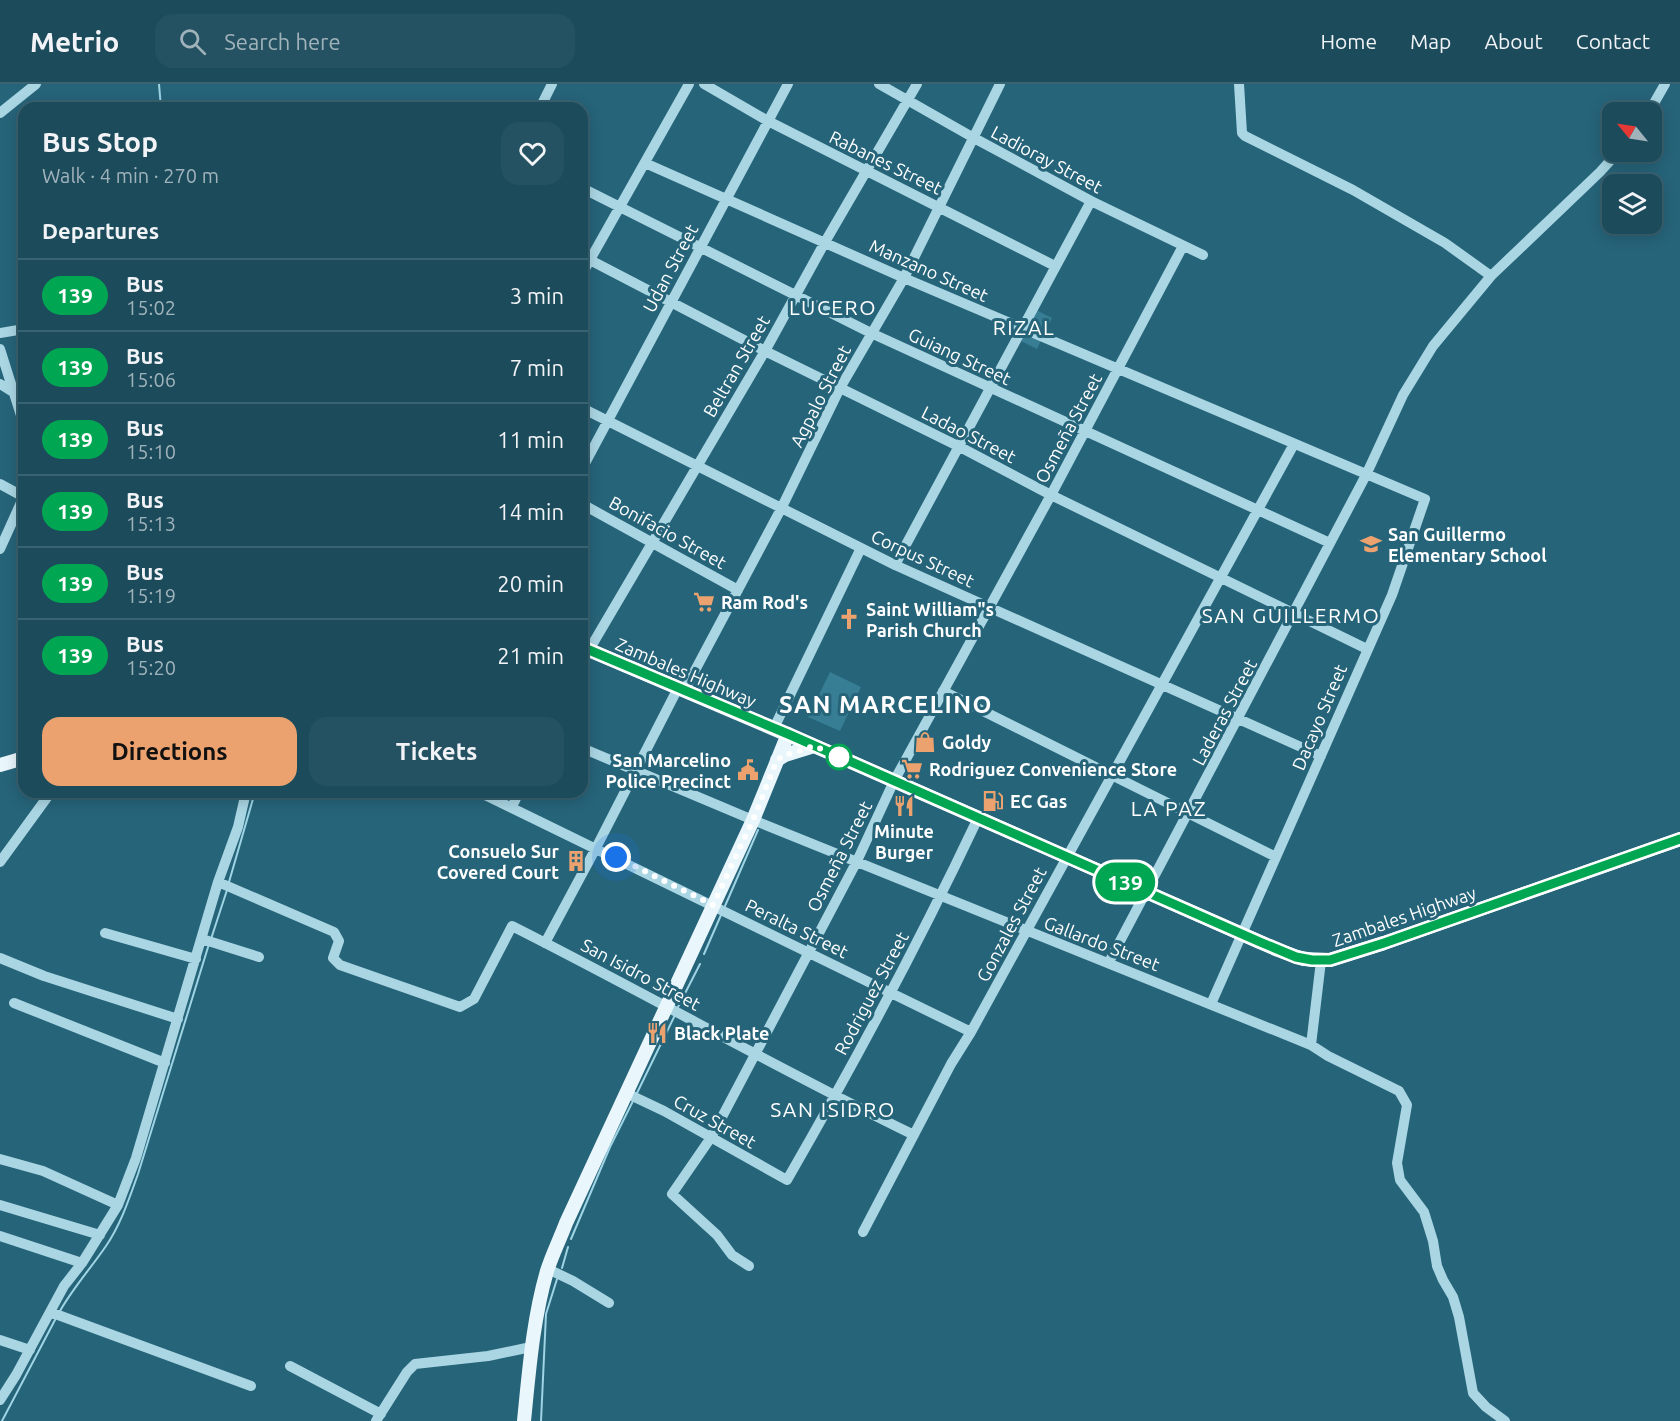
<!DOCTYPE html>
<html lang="en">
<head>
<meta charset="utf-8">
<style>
	:root { --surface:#1c4b5c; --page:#255262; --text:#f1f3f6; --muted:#a0b3bb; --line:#3a6372; --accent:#eca26f }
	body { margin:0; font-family:Ubuntu,sans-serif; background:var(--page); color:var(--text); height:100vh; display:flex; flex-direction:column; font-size:22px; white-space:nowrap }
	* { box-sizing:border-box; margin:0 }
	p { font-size:20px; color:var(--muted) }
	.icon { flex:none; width:33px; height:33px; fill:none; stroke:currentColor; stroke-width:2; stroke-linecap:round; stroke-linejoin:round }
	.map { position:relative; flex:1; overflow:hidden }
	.side { position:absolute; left:18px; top:18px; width:570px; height:696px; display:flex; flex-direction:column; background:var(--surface); border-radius:18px; box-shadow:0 3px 15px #0003,0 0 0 2px var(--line) }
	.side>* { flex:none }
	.badge { padding:0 12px; border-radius:20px; font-size:21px; line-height:39px }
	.needle { width:39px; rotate:300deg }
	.buttons { position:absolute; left:1602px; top:18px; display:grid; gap:12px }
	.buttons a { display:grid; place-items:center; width:60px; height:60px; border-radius:12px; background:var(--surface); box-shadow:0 3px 15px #0003,0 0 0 2px var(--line); font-size:30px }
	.you { position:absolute; width:30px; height:30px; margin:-15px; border:4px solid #fff; border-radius:50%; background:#1a73e8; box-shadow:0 0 0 9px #1a73e833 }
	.map>.badge { position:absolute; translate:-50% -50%; box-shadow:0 0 0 3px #fff }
	h2 { padding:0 24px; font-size:22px; line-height:54px }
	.round { display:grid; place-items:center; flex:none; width:63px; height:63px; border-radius:18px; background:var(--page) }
	.summary { display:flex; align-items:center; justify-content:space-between; height:102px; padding:0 24px }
	h1 { font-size:28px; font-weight:700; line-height:45px }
	.action { display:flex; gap:12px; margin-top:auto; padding:12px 24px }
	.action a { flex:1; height:69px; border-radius:18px; background:var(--accent); color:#111; font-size:24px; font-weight:700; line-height:69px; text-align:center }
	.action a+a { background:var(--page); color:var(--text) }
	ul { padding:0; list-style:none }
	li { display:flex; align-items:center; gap:18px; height:72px; padding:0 24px; border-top:2px solid var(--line) }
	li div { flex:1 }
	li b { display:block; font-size:22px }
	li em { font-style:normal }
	li .badge { min-width:66px; font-weight:700; text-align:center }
	header { display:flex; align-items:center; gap:36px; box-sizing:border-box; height:84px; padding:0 30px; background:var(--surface); border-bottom:2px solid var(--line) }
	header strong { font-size:28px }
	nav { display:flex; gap:33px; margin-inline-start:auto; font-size:21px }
	.search { width:420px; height:54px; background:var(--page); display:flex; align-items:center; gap:15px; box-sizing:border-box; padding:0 21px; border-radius:18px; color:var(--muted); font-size:22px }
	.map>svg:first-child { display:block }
	.green { fill:#377e95 }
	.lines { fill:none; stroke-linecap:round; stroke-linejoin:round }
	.stream { stroke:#9ed4e4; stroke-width:2 }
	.minor { stroke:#aad6e3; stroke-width:10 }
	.major { stroke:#e9f6fc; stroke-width:14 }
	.line-casing { stroke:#fff; stroke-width:14 }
	.line { stroke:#00a651; stroke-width:9 }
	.walk { stroke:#fff; stroke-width:6; stroke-dasharray:0 10.8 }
	.stop-dot { fill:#fff; stroke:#00a651; stroke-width:3 }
	.labels { text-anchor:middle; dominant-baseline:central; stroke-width:6; stroke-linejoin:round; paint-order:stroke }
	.street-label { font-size:18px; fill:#fff; stroke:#26647a }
	.poi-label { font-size:18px; font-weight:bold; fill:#fff; stroke:#26647a; text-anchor:start }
	.quarter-label { font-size:21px; letter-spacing:1.5px; fill:#fff; stroke:#26647a }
	.district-label { font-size:24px; font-weight:bold; letter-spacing:1.5px; fill:#fff; stroke:#26647a }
</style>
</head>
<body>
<header>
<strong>Metrio</strong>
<div class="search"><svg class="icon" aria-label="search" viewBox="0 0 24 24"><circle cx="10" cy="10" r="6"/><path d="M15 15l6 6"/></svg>Search here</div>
<nav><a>Home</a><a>Map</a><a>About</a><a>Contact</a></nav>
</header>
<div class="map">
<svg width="1680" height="1337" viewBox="0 0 1680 1337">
	<rect width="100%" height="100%" fill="#26647a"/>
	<!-- green -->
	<path class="green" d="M1036 226 1052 234 1037 265 1021 257Z
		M830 588 861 603 840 647 808 633Z"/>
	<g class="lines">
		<!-- stream -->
		<path class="stream" d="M159 0 161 24
			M229 798 255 708
			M725 822 758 746
			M211 855 227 806
			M704 870 721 831
			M677 925 700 880
			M637 1009 675 931
			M571 1155 610 1063 633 1017
			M562 1184 568 1163
			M60 1227C73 1204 91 1184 106 1162 121 1140 129 1115 138 1090L209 860
			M2 1337 56 1234
			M541 1337 546 1230 557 1195"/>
		<!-- minor -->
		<path class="minor" d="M704 0 768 37 1055 182
			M879 0 974 54 1091 117 1203 171
			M1239 0 1242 49 1245 52 1353 106 1445 159 1491 192
			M540 24 552 0
			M1649 28 1665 0
			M0 29 36 0
			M645 79 904 194 1425 415 1392 511 1211 920
			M582 104 871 249 1330 459
			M590 176 765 267 960 363 1051 411 1367 565
			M582 190 689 0
			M0 249 24 245
			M0 265 24 341
			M0 300 13 308
			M582 324 895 481 1321 672
			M582 385 788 0
			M0 400 24 413
			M582 420 738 506
			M0 465 24 412
			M895 481 1091 117
			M582 578 765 267 825 158 917 0
			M684 607 781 425 840 304 904 194 1000 0
			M943 607 1276 773
			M774 644 861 464
			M582 664 753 736 1311 961 1328 972 1399 1007 1407 1021 1397 1079 1400 1096 1424 1128 1433 1157 1437 1182 1443 1196 1453 1213 1459 1233 1473 1309 1486 1323 1505 1337
			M479 708 971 948
			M512 723 519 708
			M0 778 51 708
			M218 798 334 848 339 857 333 874 340 881 460 923 474 915 512 842C647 910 778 985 914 1051
			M105 849 196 875
			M202 855 259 873
			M545 859 596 764 678 604
			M0 874 44 892 178 935
			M1109 878 1366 391 1403 311 1433 262 1491 192 1600 88 1618 68
			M14 919 165 979
			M1311 961 1321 877
			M626 1009 664 1027 787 1096C855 978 920 857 978 734
			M0 1075 43 1087 118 1121
			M0 1121 100 1151
			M863 1148 951 980 971 948 1294 360
			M0 1152 82 1179
			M749 1182 732 1171 717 1151 672 1110 712 1052 857 777 894 697 1051 411 1183 162
			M548 1185 573 1197 609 1219
			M50 1228 251 1302
			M0 1256 30 1266
			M290 1282 381 1330
			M0 1316 16 1291 64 1202 82 1179 118 1121 136 1074 218 798 238 743 246 708
			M376 1337 407 1288 415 1280 488 1272 531 1263"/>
		<!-- major -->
		<path class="major" d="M582 563 842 674 1278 866 1303 875 1330 876 1384 859 1680 755
			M777 676 785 671 814 662
			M0 681 24 674
			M524 1337C529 1287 533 1235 547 1187 552 1171 560 1155 566 1139L753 736 788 650"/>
	</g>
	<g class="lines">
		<defs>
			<path id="line" d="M582 563 788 650 1260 858 1296 873 1312 876H1330L1384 859 1680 755"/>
		</defs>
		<!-- line casing -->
		<use href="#line" class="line-casing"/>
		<!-- line -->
		<use href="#line" class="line"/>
		<!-- walk -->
		<path class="walk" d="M616 773 713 821 753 736 777 676 785 671 814 662 842 674 839 673"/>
	</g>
	<!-- icons -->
	<defs>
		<symbol id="school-bare" viewBox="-9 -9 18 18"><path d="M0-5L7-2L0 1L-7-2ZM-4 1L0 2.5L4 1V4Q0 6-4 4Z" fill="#eca26f" stroke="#26647a" stroke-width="2.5" paint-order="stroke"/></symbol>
		<symbol id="supermarket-bare" viewBox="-9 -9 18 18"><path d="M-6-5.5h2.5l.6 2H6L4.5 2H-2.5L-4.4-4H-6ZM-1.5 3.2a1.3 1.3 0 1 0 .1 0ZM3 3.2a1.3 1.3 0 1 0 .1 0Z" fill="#eca26f" stroke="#26647a" stroke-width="2.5" paint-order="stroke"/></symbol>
		<symbol id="church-bare" viewBox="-9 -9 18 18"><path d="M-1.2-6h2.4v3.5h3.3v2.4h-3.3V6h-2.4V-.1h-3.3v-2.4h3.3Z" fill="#eca26f" stroke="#26647a" stroke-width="2.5" paint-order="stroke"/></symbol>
		<symbol id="shop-bare" viewBox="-9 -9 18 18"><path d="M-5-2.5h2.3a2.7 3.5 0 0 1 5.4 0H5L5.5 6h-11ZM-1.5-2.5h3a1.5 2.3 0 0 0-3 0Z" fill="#eca26f" stroke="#26647a" stroke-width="2.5" paint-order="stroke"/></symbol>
		<symbol id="civic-bare" viewBox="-9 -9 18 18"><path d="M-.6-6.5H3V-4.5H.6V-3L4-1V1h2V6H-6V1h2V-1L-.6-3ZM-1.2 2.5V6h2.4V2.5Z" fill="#eca26f" stroke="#26647a" stroke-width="2.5" paint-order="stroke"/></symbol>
		<symbol id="fuel-bare" viewBox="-9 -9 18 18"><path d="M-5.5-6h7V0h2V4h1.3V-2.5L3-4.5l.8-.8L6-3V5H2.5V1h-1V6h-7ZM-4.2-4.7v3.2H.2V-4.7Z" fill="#eca26f" stroke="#26647a" stroke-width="2.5" paint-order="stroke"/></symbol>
		<symbol id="restaurant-bare" viewBox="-9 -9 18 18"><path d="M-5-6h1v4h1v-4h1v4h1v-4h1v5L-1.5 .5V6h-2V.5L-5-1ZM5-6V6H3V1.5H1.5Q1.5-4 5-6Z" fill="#eca26f" stroke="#26647a" stroke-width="2.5" paint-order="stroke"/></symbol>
		<symbol id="building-bare" viewBox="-9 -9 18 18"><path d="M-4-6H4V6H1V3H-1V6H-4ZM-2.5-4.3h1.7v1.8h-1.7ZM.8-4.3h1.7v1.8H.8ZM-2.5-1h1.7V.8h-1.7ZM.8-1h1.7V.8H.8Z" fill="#eca26f" stroke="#26647a" stroke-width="2.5" paint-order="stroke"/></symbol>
	</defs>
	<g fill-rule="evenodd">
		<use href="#school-bare" x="1356" y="445" width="30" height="30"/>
		<use href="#supermarket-bare" x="689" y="503" width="30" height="30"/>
		<use href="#church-bare" x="834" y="520" width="30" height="30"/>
		<use href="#shop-bare" x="910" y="643" width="30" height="30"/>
		<use href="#supermarket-bare" x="897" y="670" width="30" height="30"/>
		<use href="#civic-bare" x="733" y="671" width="30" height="30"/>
		<use href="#fuel-bare" x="978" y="702" width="30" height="30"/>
		<use href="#restaurant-bare" x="889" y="707" width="30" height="30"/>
		<use href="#building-bare" x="561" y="762" width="30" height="30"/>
		<use href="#restaurant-bare" x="642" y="934" width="30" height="30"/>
	</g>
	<!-- markers -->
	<circle class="stop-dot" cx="839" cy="673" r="12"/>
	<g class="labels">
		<!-- street labels -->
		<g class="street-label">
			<text transform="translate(1047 75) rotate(28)">Ladioray Street</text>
			<text transform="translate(886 78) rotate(26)">Rabanes Street</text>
			<text transform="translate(670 184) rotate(-62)">Udan Street</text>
			<text transform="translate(929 186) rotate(24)">Manzano Street</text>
			<text transform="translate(960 272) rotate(25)">Guiang Street</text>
			<text transform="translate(736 282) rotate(-60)">Beltran Street</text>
			<text transform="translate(820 312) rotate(-63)">Agpalo Street</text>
			<text transform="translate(1068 344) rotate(-62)">Osmeña Street</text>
			<text transform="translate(969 350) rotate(27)">Ladao Street</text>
			<text transform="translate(668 448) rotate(29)">Bonifacio Street</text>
			<text transform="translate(923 474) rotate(25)">Corpus Street</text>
			<text transform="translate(686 588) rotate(23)">Zambales Highway</text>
			<text transform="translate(1224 628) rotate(-62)">Laderas Street</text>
			<text transform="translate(1319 633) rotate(-67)">Dacayo Street</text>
			<text transform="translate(839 772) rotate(-63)">Osmeña Street</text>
			<text transform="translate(1404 832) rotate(-19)">Zambales Highway</text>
			<text transform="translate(1011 840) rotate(-62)">Gonzales Street</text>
			<text transform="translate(797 844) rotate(26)">Peralta Street</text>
			<text transform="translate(1102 859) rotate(21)">Gallardo Street</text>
			<text transform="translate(641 890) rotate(28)">San Isidro Street</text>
			<text transform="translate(871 909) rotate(-62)">Rodriguez Street</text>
			<text transform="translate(715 1037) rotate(29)">Cruz Street</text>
		</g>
		<!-- poi labels -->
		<g class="poi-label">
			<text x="1388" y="450">San Guillermo<tspan x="1388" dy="21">Elementary School</tspan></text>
			<text x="721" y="518">Ram Rod's</text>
			<text x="866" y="525">Saint William"s<tspan x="866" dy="21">Parish Church</tspan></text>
			<text x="942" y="658">Goldy</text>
			<text x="731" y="676" text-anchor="end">San Marcelino<tspan x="731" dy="21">Police Precinct</tspan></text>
			<text x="929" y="685">Rodriguez Convenience Store</text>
			<text x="1010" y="717">EC Gas</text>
			<text x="904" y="747" text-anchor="middle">Minute<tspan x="904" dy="21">Burger</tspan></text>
			<text x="559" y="767" text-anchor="end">Consuelo Sur<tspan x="559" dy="21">Covered Court</tspan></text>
			<text x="674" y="949">Black Plate</text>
		</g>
		<!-- quarter labels -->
		<g class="quarter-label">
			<text x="833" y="223">LUCERO</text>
			<text x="1024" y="243">RIZAL</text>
			<text x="1291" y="531">SAN GUILLERMO</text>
			<text x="1169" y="724">LA PAZ</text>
			<text x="833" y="1025">SAN ISIDRO</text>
		</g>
		<!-- district labels -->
		<g class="district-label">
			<text x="886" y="620">SAN MARCELINO</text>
		</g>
	</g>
</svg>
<div class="buttons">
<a><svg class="needle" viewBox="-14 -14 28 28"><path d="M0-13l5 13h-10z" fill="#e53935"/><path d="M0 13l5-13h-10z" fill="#a0b3bb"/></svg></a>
<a><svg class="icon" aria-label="layers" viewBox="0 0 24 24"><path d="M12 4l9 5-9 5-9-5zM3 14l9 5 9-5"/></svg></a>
</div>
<div class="you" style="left:616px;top:773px"></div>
<b class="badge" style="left:1125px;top:798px;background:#00a651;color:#fff">139</b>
<section class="side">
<div class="summary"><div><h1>Bus Stop</h1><p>Walk · 4 min · 270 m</p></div><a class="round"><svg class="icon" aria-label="heart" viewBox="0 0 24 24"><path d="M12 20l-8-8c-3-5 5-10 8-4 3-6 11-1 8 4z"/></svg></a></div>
<h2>Departures</h2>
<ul>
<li><span class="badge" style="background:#00a651;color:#fff">139</span><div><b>Bus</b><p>15:02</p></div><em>3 min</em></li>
<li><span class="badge" style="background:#00a651;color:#fff">139</span><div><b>Bus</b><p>15:06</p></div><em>7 min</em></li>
<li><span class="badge" style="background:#00a651;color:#fff">139</span><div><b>Bus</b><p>15:10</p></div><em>11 min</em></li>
<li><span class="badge" style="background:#00a651;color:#fff">139</span><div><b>Bus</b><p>15:13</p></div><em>14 min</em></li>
<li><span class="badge" style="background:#00a651;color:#fff">139</span><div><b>Bus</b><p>15:19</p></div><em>20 min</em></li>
<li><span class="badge" style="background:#00a651;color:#fff">139</span><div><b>Bus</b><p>15:20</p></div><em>21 min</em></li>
</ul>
<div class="action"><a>Directions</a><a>Tickets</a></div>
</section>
</div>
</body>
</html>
